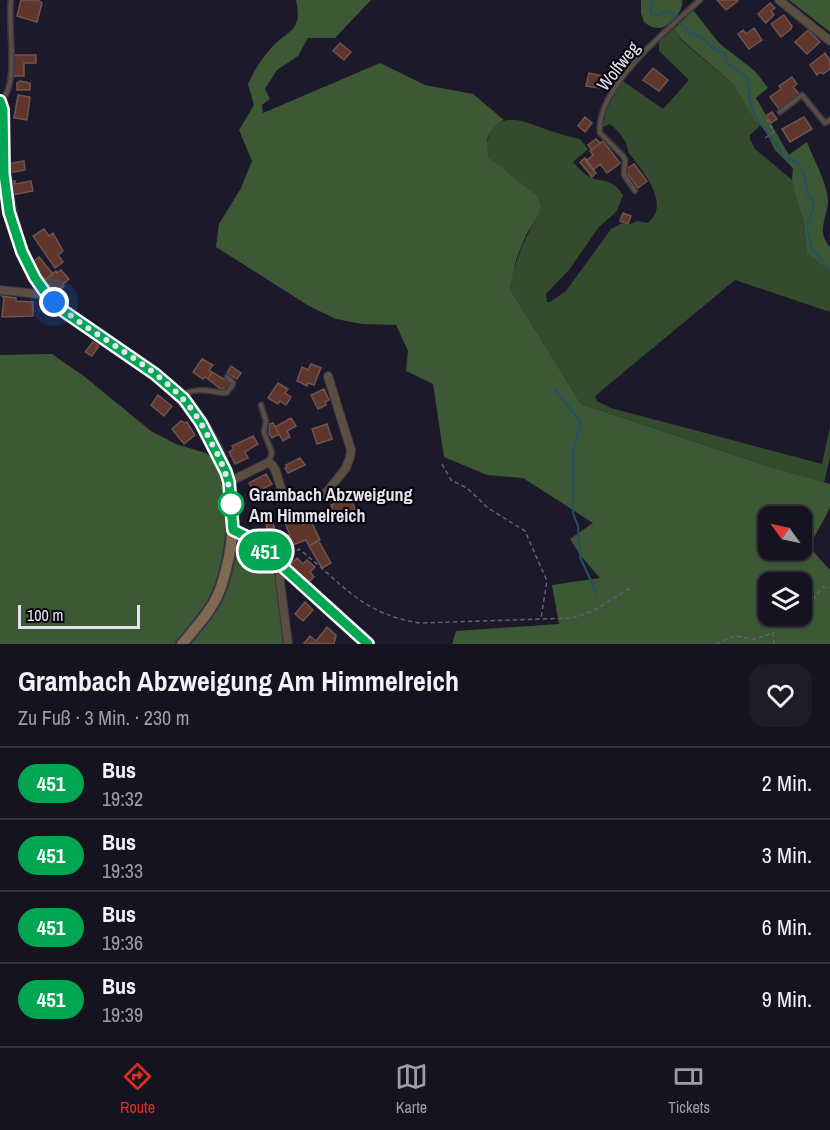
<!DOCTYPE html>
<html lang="de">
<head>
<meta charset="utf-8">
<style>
	:root { --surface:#151320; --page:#1e1c29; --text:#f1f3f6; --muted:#9d9ea5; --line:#34323e; --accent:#d93025 }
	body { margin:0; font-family:"Archivo Narrow",sans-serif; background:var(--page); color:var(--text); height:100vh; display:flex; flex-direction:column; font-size:22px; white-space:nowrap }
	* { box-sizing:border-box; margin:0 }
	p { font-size:20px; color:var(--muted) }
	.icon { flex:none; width:33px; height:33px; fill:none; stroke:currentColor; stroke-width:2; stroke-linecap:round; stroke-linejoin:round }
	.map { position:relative; height:644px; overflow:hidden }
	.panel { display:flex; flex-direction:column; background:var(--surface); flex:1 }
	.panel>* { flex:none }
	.badge { padding:0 12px; border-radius:20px; font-size:21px; line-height:39px }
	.needle { width:39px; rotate:303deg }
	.buttons { position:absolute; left:758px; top:506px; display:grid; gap:12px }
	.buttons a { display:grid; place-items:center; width:54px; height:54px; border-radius:12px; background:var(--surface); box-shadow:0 2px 4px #0004,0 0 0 2px var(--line); font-size:30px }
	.scale { position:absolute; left:18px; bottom:15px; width:122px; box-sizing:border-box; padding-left:6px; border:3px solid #e5e3f0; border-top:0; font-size:16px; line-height:21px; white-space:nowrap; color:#e5e3f0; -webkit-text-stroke:4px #07060c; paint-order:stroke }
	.you { position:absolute; width:30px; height:30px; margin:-15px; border:4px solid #fff; border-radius:50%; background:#1a73e8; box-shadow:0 0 0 9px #1a73e833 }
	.map>.badge { position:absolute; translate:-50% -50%; box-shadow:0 0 0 3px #fff }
	.round { display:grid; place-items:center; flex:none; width:63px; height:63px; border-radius:18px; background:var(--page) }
	.headline { display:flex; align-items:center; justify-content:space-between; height:102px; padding:0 18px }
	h1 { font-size:28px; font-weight:700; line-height:45px }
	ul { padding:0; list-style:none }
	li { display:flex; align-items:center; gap:18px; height:72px; padding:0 18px; border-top:2px solid var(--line) }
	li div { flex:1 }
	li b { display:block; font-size:22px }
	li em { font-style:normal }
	li .badge { min-width:66px; font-weight:700; text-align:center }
	.tabs { display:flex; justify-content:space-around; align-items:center; height:84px; border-top:2px solid var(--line); background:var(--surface); font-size:16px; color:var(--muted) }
	.tabs a { display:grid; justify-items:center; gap:3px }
	.tabs .on { color:var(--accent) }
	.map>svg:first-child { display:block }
	.green { fill:#344b2d }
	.forest { fill:#3d5834; fill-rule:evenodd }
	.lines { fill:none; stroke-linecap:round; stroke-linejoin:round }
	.stream { stroke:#24516a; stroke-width:2 }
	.building { fill:#60352c; stroke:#6d554f; stroke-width:1.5 }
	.lane-casing { stroke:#383547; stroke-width:7 }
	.street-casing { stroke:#383547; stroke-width:10 }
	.secondary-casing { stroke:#383547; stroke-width:14 }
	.path { stroke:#636070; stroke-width:1.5; stroke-dasharray:4.5 3; stroke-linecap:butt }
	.lane { stroke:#5b4d3f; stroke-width:4 }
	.street { stroke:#5b4d3f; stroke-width:8 }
	.secondary { stroke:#7e6951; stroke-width:10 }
	.line-casing { stroke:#fff; stroke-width:14 }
	.line { stroke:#00a651; stroke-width:9 }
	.walk { stroke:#e5e3f0; stroke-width:6; stroke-dasharray:0 10.8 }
	.stop-dot { fill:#fff; stroke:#00a651; stroke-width:3 }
	.labels { text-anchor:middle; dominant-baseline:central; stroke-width:4.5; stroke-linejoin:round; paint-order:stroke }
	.street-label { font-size:18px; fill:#e5e3f0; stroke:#07060c }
	.stop-label { font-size:18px; font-weight:bold; fill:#e5e3f0; stroke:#07060c; text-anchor:start }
</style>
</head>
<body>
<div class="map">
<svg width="830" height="644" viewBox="0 0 830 644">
	<rect width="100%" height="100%" fill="#1c192b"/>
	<!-- green -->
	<path class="green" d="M675 27 681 40 733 84 760 126 750 135V139L755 149 792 180 804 223 807 252 830 271V312L735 280 595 396 597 401 611 408 822 464 830 427V457L824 483 770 467 581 404 510 289C514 262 524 239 538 216L489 158 486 146 491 129C508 111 529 124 548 130 559 134 570 137 580 139L588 149 573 162C578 167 582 173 588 176 603 184 612 177 623 195L617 211 599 227 569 270 546 294 547 302H550L566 291 611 229 622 223 628 225 638 221 647 223C673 205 641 169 628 152 628 141 618 131 610 124L602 127 610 99 623 81 663 109 689 80 659 51V42Z"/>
	<!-- forest -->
	<path class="forest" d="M296 0H371L335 38H308L298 56 277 70 265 89 270 99 262 105 263 113 380 63 425 85 473 94 504 120C488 128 484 140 489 158L536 195 541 205 538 216 526 235 516 260 510 289 581 404 770 467 830 484V508L809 547 830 570V644H452L456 631 559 624 552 585 600 578 580 555 570 539 593 523 523 478 487 475 444 457 433 384 406 371 408 351 396 325 362 324 336 319 309 306 216 247 219 224 241 188 252 161 239 130 254 105 248 84C254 71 261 59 272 47 289 29 303 31 296 0ZM768 516H801V549H768ZM768 582H801V615H768Z
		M641 0H682C684 11 670 28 658 28 652 28 648 25 644 22L641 13Z
		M789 0H830V32Z
		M693 10 719 43 755 71 768 88 756 98 789 155 807 142C813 158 828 185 828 201 827 219 816 231 830 247V271L807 253 804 223 795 193 792 180 793 169 790 165 775 150 765 130 755 120 733 84 681 39 675 28Z
		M52 354 85 377 151 431 176 444 206 453 218 463 230 522C240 539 260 549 271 566 280 581 281 625 283 644H0V355Z"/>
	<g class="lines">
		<!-- stream -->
		<path class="stream" d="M654 0 650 13 657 15 672 11 679 23 691 33 705 39 711 47 725 54 727 63 748 78 750 102 756 118 786 158 798 163 803 171 808 195 813 201V210L807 226 811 247 830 270
			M555 390 581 422 573 452V513L578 526 580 557 597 594"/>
	</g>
	<!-- building -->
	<path class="building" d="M21 0H38L42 3 37 22 17 16Z
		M717 0H737L738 1 726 10Z
		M770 3 775 8 771 11 774 15 766 23 758 14Z
		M784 15 792 26 791 29 781 37 771 24Z
		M754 28 762 40 749 49 738 34 743 30 746 34Z
		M808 30 820 42 807 54 795 42Z
		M340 43 351 52 344 60 333 51Z
		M825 53 830 60V69L823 74 821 72 817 75 810 65Z
		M14 55H36V63H24V76H14Z
		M653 68 668 80 659 91 643 80Z
		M589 73 603 76 600 88 586 86Z
		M792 77 797 84 793 87 799 94 779 109 770 97 781 89 779 86Z
		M20 81 30 83V90H17V83Z
		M18 95 30 97 27 120 14 118Z
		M772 112 777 119 771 123 766 116Z
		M585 117 592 123 585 132 578 126Z
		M804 117 812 129 790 142 782 129Z
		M596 139 600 143 592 150 588 145Z
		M603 141 620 163 607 173 600 164 593 170 586 161 593 155 590 151Z
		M585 158 596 173 592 177 580 162Z
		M24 161 25 170 9 173 7 164Z
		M634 164 647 181 638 188 625 170Z
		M15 181V184L31 181 33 191 12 195 10 182Z
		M623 213 631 216 628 224 620 221Z
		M44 229 49 236 53 233 63 251 58 255 63 262 55 268 33 236Z
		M39 257 53 274 45 280 31 264Z
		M61 270 69 279 63 284 64 286 56 293 45 280 56 271 57 273Z
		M2 296 16 298V301L33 302V316L2 317 4 298Z
		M93 342 99 346 92 356 85 352Z
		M202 359 213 365 209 370 212 372 208 379 205 377 203 379 193 372Z
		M311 364 321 368 314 385 308 383 307 386 297 381 302 367 308 370Z
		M231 366 241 373 237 379 227 373Z
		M212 372 230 383 226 390 223 388 222 390 208 379Z
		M278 383 288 389 285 393 291 397 286 405 280 401 278 404 268 398Z
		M324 389 329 400 325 402 326 405 318 409 311 395Z
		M158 395 172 406 164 416 151 405Z
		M291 418 296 426 287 431 290 437 283 441 275 427Z
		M181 421 185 423 187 422 195 435 184 444 172 429Z
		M273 423 279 434 272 438 269 433 270 424Z
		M327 424 332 439 317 444 312 429Z
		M253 436 258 444 245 452 248 458 235 464 229 452 234 449 232 446Z
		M300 458 305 465 288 473 285 468 287 467 286 465Z
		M266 474 272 484 255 493 249 483Z
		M349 493 355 509 346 512 347 515 336 520 331 505 339 502 337 498Z
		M300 518 303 525 311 521 320 540 309 546 306 540 290 546 286 536 290 535 285 523Z
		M273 523 280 545 274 548 266 525Z
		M318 540 331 563 322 568 309 546Z
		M297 558 303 564 307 560 315 567 310 572 314 577 307 584 289 566Z
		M305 602 313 610 303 621 295 614Z
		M327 627 336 635 334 644 304 643 310 636 316 641Z"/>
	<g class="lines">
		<defs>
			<path id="lane" d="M1 101C20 84 7 26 11 0
				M780 112 802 95 825 123 830 120
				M635 191 624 175 625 160 623 156 600 133C595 88 669 28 700 0
				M182 396C194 386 211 392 226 393L232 386 233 383 227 377
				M261 405 266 421 264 432 272 453 269 461"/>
			<path id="street" d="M779 0 830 41
				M0 290 47 295
				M229 482 269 462C281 471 276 490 289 498L318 496 326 493 346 468 350 457 351 450 328 376
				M233 530 252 539 368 644
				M280 565V581L288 644"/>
			<path id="secondary" d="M0 101 3 110C3 120 2 131 3 141 5 196 12 246 45 292 55 307 72 317 87 327 113 346 140 362 165 382 192 404 220 446 228 480 237 513 232 552 222 584 215 607 198 625 182 644"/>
		</defs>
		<!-- lane casing -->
		<use href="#lane" class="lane-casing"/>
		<!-- street casing -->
		<use href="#street" class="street-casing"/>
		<!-- secondary casing -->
		<use href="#secondary" class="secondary-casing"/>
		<!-- path -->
		<path class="path" d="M765 138 774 132 767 120
			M442 464 451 480 467 488 488 508 525 531 547 581 541 618
			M285 560 299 549C342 583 361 614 420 623L572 618 593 611 632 587
			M801 609 810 603 823 587 830 588
			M716 644 735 636 754 639 773 633
			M774 644C771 626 776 624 791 615"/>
		<!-- lane -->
		<use href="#lane" class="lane"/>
		<!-- street -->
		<use href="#street" class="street"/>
		<!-- secondary -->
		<use href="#secondary" class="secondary"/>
	</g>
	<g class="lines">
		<defs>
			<path id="line" d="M0 101 3 110 4 174 9 212 22 252 35 278 47 295 62 310 155 374 184 399 201 423 226 472 229 482 233 530 252 539 368 644"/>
		</defs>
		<!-- line casing -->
		<use href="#line" class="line-casing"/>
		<!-- line -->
		<use href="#line" class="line"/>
		<!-- walk -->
		<path class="walk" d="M54 302C94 337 145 359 182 398 195 411 204 428 212 444 223 463 230 482 231 504"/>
	</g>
	<!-- markers -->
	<circle class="stop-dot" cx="231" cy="504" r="12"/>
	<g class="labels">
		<!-- street labels -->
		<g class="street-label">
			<text transform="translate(618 66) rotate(-52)">Wolfweg</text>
		</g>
		<!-- stop labels -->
		<g class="stop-label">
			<text x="249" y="494">Grambach Abzweigung<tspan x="249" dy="21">Am Himmelreich</tspan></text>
		</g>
	</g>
</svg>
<div class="buttons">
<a><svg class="needle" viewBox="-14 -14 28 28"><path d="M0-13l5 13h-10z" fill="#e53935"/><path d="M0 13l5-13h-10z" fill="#9d9ea5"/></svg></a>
<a><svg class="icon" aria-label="layers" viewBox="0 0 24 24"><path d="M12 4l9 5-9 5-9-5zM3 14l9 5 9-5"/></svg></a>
</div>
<div class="scale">100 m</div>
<div class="you" style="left:54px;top:302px"></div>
<b class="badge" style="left:265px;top:551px;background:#00a651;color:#fff">451</b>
</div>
<section class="panel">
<div class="headline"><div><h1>Grambach Abzweigung Am Himmelreich</h1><p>Zu Fuß · 3 Min. · 230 m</p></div><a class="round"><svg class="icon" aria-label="heart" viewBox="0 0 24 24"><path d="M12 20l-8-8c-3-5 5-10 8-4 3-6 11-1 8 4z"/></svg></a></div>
<ul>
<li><span class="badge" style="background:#00a651;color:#fff">451</span><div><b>Bus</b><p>19:32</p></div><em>2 Min.</em></li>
<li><span class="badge" style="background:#00a651;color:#fff">451</span><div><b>Bus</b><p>19:33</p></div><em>3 Min.</em></li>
<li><span class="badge" style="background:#00a651;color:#fff">451</span><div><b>Bus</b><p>19:36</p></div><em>6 Min.</em></li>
<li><span class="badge" style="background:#00a651;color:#fff">451</span><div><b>Bus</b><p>19:39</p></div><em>9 Min.</em></li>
</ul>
</section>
<nav class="tabs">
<a class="on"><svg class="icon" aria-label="directions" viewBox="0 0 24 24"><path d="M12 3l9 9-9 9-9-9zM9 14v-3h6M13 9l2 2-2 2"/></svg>Route</a>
<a><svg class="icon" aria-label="map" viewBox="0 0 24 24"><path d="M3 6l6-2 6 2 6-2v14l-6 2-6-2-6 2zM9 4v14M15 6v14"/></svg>Karte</a>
<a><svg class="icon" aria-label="tickets" viewBox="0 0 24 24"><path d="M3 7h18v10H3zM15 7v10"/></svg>Tickets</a>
</nav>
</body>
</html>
